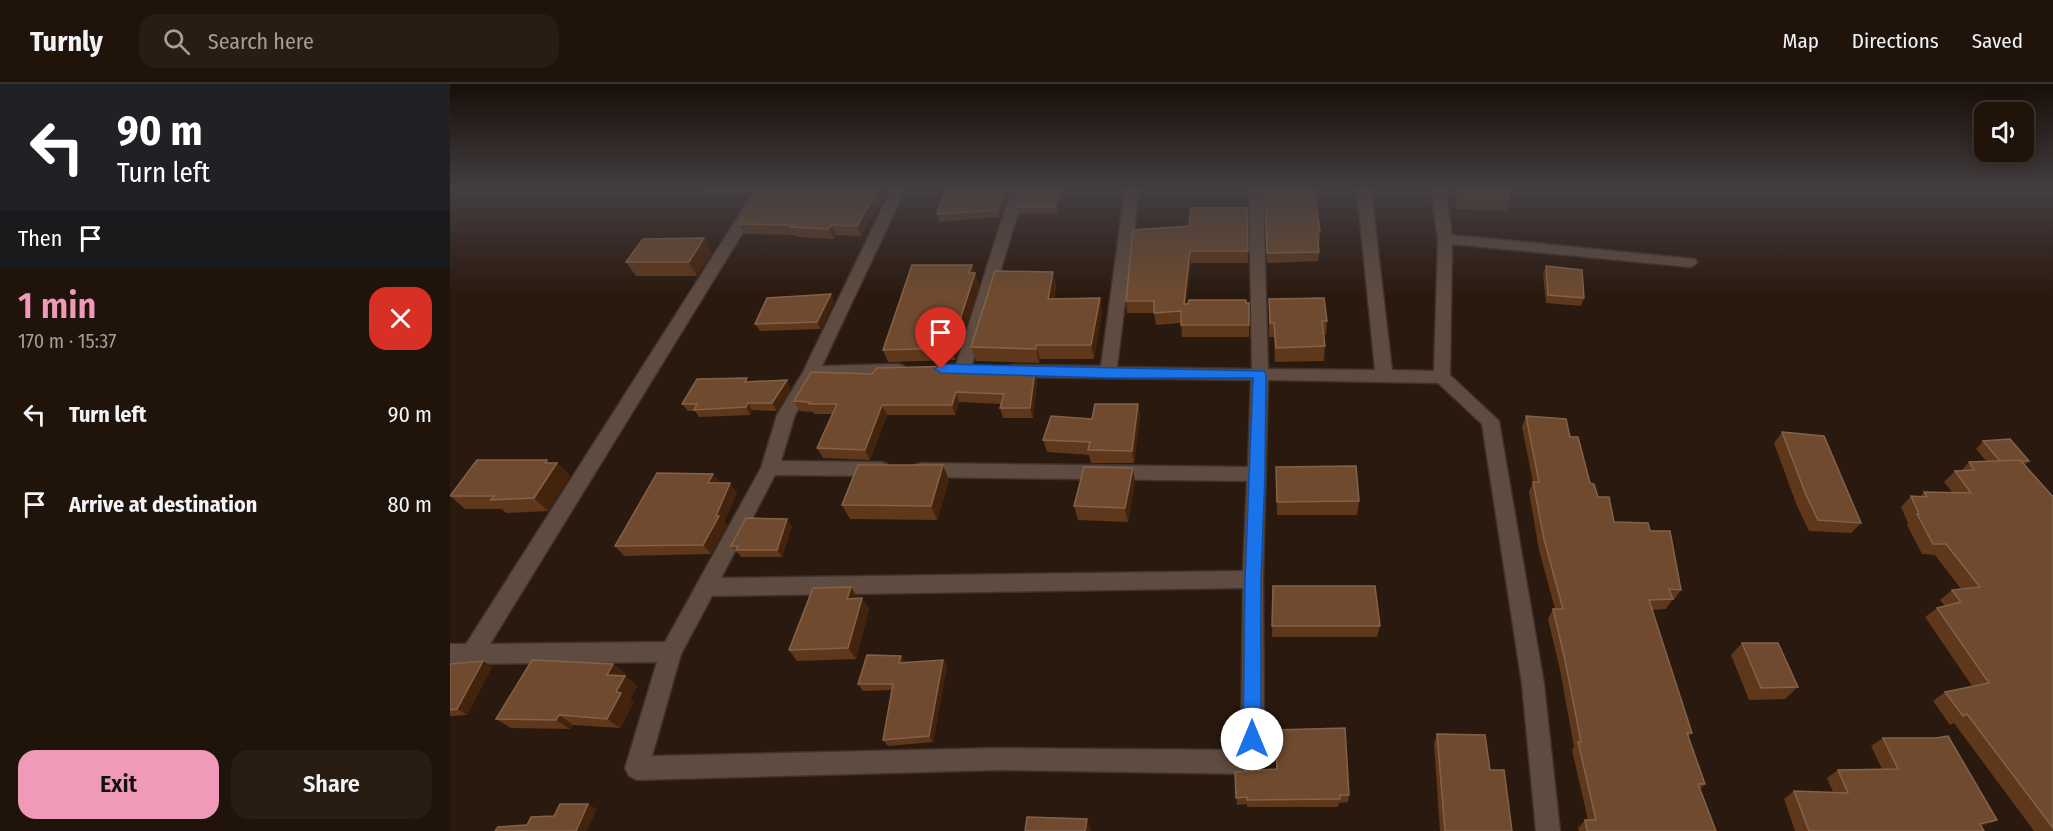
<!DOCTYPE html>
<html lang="en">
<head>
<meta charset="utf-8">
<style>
	:root { --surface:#20130a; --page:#281c13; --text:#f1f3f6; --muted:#a29e9c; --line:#3d322b; --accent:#ef9ab8 }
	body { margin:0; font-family:"Fira Sans Condensed",sans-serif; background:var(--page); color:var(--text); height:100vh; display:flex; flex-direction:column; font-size:22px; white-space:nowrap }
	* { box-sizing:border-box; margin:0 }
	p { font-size:20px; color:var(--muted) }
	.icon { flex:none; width:33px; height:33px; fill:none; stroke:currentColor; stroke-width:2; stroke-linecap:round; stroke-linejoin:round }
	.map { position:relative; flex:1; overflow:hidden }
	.sheet { display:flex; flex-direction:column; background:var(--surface); width:450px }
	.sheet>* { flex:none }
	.guide { background:#202124; color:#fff; overflow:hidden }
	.controls { position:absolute; left:1524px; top:18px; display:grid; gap:12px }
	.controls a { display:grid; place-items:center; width:60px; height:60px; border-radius:12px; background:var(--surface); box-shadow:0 3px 15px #0003,0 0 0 2px var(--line); font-size:30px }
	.pin { position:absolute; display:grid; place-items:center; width:51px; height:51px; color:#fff; margin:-62px -26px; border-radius:50% 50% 50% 0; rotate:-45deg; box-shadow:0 0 6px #0007 }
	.pin .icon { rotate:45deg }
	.me { position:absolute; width:66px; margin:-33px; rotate:0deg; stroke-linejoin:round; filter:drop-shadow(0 0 4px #0008) }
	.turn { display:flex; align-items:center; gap:21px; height:126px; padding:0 18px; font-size:27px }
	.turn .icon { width:78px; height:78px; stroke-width:2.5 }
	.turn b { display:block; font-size:42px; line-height:51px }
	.then { display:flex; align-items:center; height:57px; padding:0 18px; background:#0003; gap:12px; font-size:22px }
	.round { display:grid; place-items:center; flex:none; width:63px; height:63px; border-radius:18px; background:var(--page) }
	.head { display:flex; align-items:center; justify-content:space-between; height:102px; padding:0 18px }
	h1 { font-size:36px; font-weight:600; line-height:45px; color:var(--accent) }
	.primary-button { display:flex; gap:12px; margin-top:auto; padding:12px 18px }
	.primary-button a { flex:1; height:69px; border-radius:18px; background:var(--accent); color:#111; font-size:24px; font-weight:600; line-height:69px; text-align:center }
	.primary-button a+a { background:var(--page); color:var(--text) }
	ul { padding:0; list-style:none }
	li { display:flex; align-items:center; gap:18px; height:90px; padding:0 18px }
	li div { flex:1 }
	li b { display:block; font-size:22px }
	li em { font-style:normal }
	header { display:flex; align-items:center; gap:36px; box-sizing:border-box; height:84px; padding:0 30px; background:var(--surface); border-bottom:2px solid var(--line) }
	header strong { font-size:28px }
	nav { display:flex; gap:33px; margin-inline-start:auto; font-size:21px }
	.search { width:420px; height:54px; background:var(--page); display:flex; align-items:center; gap:15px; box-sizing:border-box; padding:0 21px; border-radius:18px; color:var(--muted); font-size:22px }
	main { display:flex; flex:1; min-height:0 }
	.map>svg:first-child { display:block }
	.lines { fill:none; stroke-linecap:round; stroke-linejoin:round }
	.minor-casing { stroke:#3f312c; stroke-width:3 }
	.minor { fill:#5f4b3f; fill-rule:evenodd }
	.wall { fill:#5f371a }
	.shaded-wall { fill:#43230c }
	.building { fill:#6f4a2f; stroke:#83624a; stroke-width:1.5 }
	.route { fill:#1a73e8; stroke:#114b97; stroke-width:1.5 }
</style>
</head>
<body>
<header>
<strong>Turnly</strong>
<div class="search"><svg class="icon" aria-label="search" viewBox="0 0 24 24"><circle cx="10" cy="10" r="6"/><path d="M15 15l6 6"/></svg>Search here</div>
<nav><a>Map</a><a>Directions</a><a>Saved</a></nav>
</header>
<main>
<section class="sheet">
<div class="guide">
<div class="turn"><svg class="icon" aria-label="left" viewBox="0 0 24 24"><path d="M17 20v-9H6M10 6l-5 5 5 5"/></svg><div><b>90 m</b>Turn left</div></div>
<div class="then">Then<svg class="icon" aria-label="arrive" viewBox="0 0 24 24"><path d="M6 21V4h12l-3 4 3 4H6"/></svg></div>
</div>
<div class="head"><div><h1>1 min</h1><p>170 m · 15:37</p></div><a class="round" style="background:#d93025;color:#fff"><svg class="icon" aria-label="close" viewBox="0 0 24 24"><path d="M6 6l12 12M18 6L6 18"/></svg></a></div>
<ul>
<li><svg class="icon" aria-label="left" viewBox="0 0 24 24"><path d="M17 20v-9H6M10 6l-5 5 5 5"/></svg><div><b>Turn left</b></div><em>90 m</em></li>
<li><svg class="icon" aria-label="arrive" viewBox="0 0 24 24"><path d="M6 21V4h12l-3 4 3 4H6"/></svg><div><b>Arrive at destination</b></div><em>80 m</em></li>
</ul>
<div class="primary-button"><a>Exit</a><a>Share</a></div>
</section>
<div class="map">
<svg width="1603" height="747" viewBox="0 0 1603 747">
	<rect width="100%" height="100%" fill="#2a190e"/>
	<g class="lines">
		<g class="minor-casing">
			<g id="minor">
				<path d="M305,106h14l-279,454 175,-2 96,-174 16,-53 26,-43 88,-182h14l-83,176 76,-2 6,2 2,4 -2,4 -6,2 -82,2 -21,37 -14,46 100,1 6,2 3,5 -3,5 -6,2 -106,-1 -54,103 522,-7 4,-90 -326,-4 -6,-2 -3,-5 3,-5 6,-2 327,4 3,-87 -239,-3 -6,-2 -2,-4 2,-4 6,-2 89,1 24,-176h14l-22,177 135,2 -3,-179h14l5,179 107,1 -18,-180h14l21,180 42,1 4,-132 -7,-49h14l7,45 243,24 2,3 -2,3 -5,2 -238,-23 -2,131 49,46 45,263 16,147h-24l-14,-147 -40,-260 -44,-41 -170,-3 -5,199 1,183 -4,8 -8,4 -253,-4 -362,10 -8,-4 -4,-8 32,-106 -207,2v-20h16zM793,504l-2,162 -242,-2 -347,8 29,-102 31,-58z"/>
				<polygon points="561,106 575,106 521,284 519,288 507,288 505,284"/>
			</g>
		</g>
		<use href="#minor" class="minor"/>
	</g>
	<g class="wall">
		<polygon points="251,106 303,106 301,108 252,108"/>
		<polygon points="437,106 411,152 386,151 384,155 346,153 345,151 295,150 289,140"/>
		<polygon points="495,106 558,106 558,108 550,133 489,138 487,130"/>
		<polygon points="573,106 612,106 607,130 570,130 568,123"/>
		<polygon points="814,106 864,106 870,147 870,157 868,157 869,168 868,177 817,179"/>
		<polygon points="1004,106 1058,106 1060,115 1057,127 1007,125"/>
		<polygon points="797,124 798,179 741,179 736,220 799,219 799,253 732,253 731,239 706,241 704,229 677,229 676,217 739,142"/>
		<polygon points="262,169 247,192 186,192 176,178"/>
		<polygon points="1096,182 1134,214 1131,222 1096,219 1093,190"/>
		<polygon points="603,188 606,202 604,215 650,214 652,228 644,275 590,275 589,279 526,277 521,263"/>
		<polygon points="525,189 529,201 505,276 438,278 433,266"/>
		<polygon points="381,210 384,218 371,245 310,247 305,240"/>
		<polygon points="819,215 877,237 876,251 874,251 875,262 874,277 825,278 824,253 819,253"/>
		<polygon points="587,296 583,334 553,334 550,324 551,320 509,318 505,331 437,331 420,376 373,374 367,364 382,330 364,330 363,328 350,327 344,317"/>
		<polygon points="300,298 341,304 327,327 302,326 300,331 249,333 245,327 238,327 232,320"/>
		<polygon points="688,320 690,332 684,379 641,379 639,371 597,368 593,356 642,335"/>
		<polygon points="1076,332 1120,353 1140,399 1164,438 1200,447 1231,506 1224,516 1222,516 1216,525 1202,526 1242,649 1238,653 1255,700 1250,705 1266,747 1129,747 1128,744 1135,736 1138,736 1122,666 1124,663 1110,586 1098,535 1103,525 1105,525 1089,466 1079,408 1083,398 1072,343"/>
		<polygon points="1332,348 1411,439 1401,449 1359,447 1347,422 1324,359"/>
		<polygon points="1533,357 1579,377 1575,381 1603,413 1603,747 1584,747 1504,639 1500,641 1483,617 1495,608 1522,602 1475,533 1487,524 1495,522 1490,516 1502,506 1511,505 1485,471 1472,470 1457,441 1458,439 1451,423 1461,412 1470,413 1474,408 1502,408 1494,398 1505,387 1511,387 1519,378 1537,378 1526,365"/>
		<polygon points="97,376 100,379 107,379 120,392 98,427 56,429 52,425 15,425 0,412"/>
		<polygon points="826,383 909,417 907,431 827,431"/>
		<polygon points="263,390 270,399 287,409 274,438 277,441 261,470 174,472 165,462"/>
		<polygon points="499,396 487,436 400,435 392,421"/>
		<polygon points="685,398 678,438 628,436 624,422"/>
		<polygon points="342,442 332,473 291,473 288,469 287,469 281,462"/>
		<polygon points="823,502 930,542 927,553 822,553"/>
		<polygon points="408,514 412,514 419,525 406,575 347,577 339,566"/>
		<polygon points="1292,559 1348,603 1335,615 1299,616 1281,571"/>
		<polygon points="493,576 497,582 483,658 438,662 433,656 442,606 413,607 408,600 456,578"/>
		<polygon points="33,577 42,583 17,631 0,632 0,580"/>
		<polygon points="163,580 176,590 175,592 187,602 180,616 184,618 170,644 123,641 120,645 61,644 46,635"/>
		<polygon points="825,646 899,711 898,718 889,719 888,723 797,723 797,720 787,721 785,688 826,685"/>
		<polygon points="987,650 1040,686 1062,747 990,747 984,660"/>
		<polygon points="1433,654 1532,743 1534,747 1345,747 1334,715 1344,707 1383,708 1377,694 1388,686 1432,685 1421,662"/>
	</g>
	<g class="shaded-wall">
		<polygon points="428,106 437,106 411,152 407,142"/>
		<polygon points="554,106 558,106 558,108 550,133 548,126"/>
		<polygon points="609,106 612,106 607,130 605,123"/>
		<polygon points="382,141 386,151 384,155 379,145"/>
		<polygon points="254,154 262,169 247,192 239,178"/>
		<polygon points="740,167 741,179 735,232 734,220"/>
		<polygon points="522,181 529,201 505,276 501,264"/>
		<polygon points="603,188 606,202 601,229 598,215"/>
		<polygon points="381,210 384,218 371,245 367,238"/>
		<polygon points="650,214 652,228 644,275 641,261"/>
		<polygon points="586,261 590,275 589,279 586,265"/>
		<polygon points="585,286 587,296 583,334 580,324"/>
		<polygon points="337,296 341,304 327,327 322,319"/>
		<polygon points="506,308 509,318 505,331 502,321"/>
		<polygon points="298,319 302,326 300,331 296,323"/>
		<polygon points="688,320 690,332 684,379 682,367"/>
		<polygon points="432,321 437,331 420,376 415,366"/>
		<polygon points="97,376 104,384 107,379 120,392 98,427 84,414"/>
		<polygon points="493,381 499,396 487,436 481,422"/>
		<polygon points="683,384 685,398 678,438 675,424"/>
		<polygon points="263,390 270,399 258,399"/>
		<polygon points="280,399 287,409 274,438 277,441 261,470 253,461"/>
		<polygon points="337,435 342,442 332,473 327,466"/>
		<polygon points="401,503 408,514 404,525 397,515"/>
		<polygon points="412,514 419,525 406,575 398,564"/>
		<polygon points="451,572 456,578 454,585 449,579"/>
		<polygon points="493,576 497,582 483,658 479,652"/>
		<polygon points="33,577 42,583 17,631 7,625"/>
		<polygon points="163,580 176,590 169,601 157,591"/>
		<polygon points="175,592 187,602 180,616 184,618 170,644 157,635 166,608"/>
		<polygon points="109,631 123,641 120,645 106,636"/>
		<polygon points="138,720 147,725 137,747 126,747"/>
		<polygon points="637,735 641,745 641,747 635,747"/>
		<polygon points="1547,736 1533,743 1517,747 1530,740"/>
	</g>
	<g class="building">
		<polygon points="311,106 428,106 407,142 382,141 379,145 341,143 343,141 289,140"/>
		<polygon points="495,106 554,106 548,126 487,130"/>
		<polygon points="573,106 609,106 605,123 568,123"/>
		<polygon points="815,106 864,106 870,147 867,148 869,168 817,169"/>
		<polygon points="1009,106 1058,106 1060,115 1010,112"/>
		<polygon points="741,124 797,124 798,167 740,167 734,220 738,220 739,216 796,216 796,219 799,219 799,241 731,241 731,227 704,229 704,217 676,217 683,146 739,142"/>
		<polygon points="254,154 239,178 176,178 193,155"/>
		<polygon points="462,181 522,181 519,189 525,189 501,264 433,266"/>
		<polygon points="1096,182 1132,186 1134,214 1098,211"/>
		<polygon points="545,187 603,188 598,215 650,214 641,261 586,261 586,265 521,263"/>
		<polygon points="381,210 367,238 305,240 317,214"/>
		<polygon points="874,214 877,237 872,237 875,262 826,264 824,239 820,239 819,215"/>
		<polygon points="509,282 585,286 580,324 550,324 554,310 506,308 502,321 432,321 415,366 367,364 387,320 359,320 360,318 344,317 361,288 422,290 427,284"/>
		<polygon points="297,294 295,298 337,296 322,319 298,319 296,323 244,326 247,320 232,320 247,295"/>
		<polygon points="645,320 688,320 682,367 638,366 640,358 593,356 601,332 642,335"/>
		<polygon points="1076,332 1116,335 1120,353 1128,353 1140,399 1144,400 1148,413 1159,413 1164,438 1198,439 1200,447 1220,447 1231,506 1219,505 1223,515 1199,516 1242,649 1237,649 1255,700 1248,700 1266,747 1137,747 1135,736 1146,736 1128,658 1131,658 1115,576 1103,525 1113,525 1094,455 1083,398 1089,398"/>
		<polygon points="1332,348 1374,352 1411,439 1368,436 1356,411"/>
		<polygon points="1560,355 1579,377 1550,377 1533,357"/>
		<polygon points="27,376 97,376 95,379 107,379 84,414 41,416 44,412 0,412"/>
		<polygon points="1570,376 1603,413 1603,744 1517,630 1513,632 1495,608 1539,599 1487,524 1511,518 1502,506 1530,503 1496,460 1483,460 1467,430 1469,430 1461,412 1477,413 1474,408 1521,409 1505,387 1524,386 1519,378"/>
		<polygon points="408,381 493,381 481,422 392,421"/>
		<polygon points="906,382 909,417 827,418 826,383"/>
		<polygon points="634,383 683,384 675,424 624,422"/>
		<polygon points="207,389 263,390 258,399 280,399 266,432 269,432 253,461 165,462"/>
		<polygon points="296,434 337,435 327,466 286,466 288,462 281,462"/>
		<polygon points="823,502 925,502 930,542 822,542"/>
		<polygon points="401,503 397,515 412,514 398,564 339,566 363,504"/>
		<polygon points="1292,559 1328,559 1348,603 1311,604"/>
		<polygon points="417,571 451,572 449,579 493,576 479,652 433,656 443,600 408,600"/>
		<polygon points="82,576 163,580 157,591 175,592 166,608 171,609 157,635 109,631 106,636 46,635"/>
		<polygon points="33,577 7,625 0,626 0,580"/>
		<polygon points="895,644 899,711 890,711 890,715 797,716 797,713 786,714 785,688 827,685 825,646"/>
		<polygon points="987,650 1035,651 1040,686 1054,686 1062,747 995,747"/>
		<polygon points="1498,652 1547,736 1530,740 1534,747 1359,747 1344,707 1398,709 1388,686 1448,685 1433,654 1486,654"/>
		<polygon points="110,720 138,720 126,747 45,747 48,743 77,741 81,733 104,732"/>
		<polygon points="577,733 637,735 635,747 575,747"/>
	</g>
	<linearGradient id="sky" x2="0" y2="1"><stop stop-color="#170e08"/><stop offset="0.5" stop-color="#443e41"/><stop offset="1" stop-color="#443e41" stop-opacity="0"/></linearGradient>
	<rect width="1603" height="211" fill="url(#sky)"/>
	<polygon class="route" points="491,280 814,287 816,290 815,390 811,495 811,655 808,661 802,664 796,661 793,655 795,495 803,294 658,294 491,289 485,285"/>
</svg>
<div class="controls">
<a><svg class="icon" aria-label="sound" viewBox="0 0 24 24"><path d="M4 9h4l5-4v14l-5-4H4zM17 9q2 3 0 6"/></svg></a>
</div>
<div class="pin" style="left:491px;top:285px;background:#d93025"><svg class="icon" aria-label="arrive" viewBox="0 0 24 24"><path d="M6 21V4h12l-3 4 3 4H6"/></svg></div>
<svg class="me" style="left:802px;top:655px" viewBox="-20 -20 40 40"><circle r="19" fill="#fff"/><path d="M0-13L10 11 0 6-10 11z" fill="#1a73e8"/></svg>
</div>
</main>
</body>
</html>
